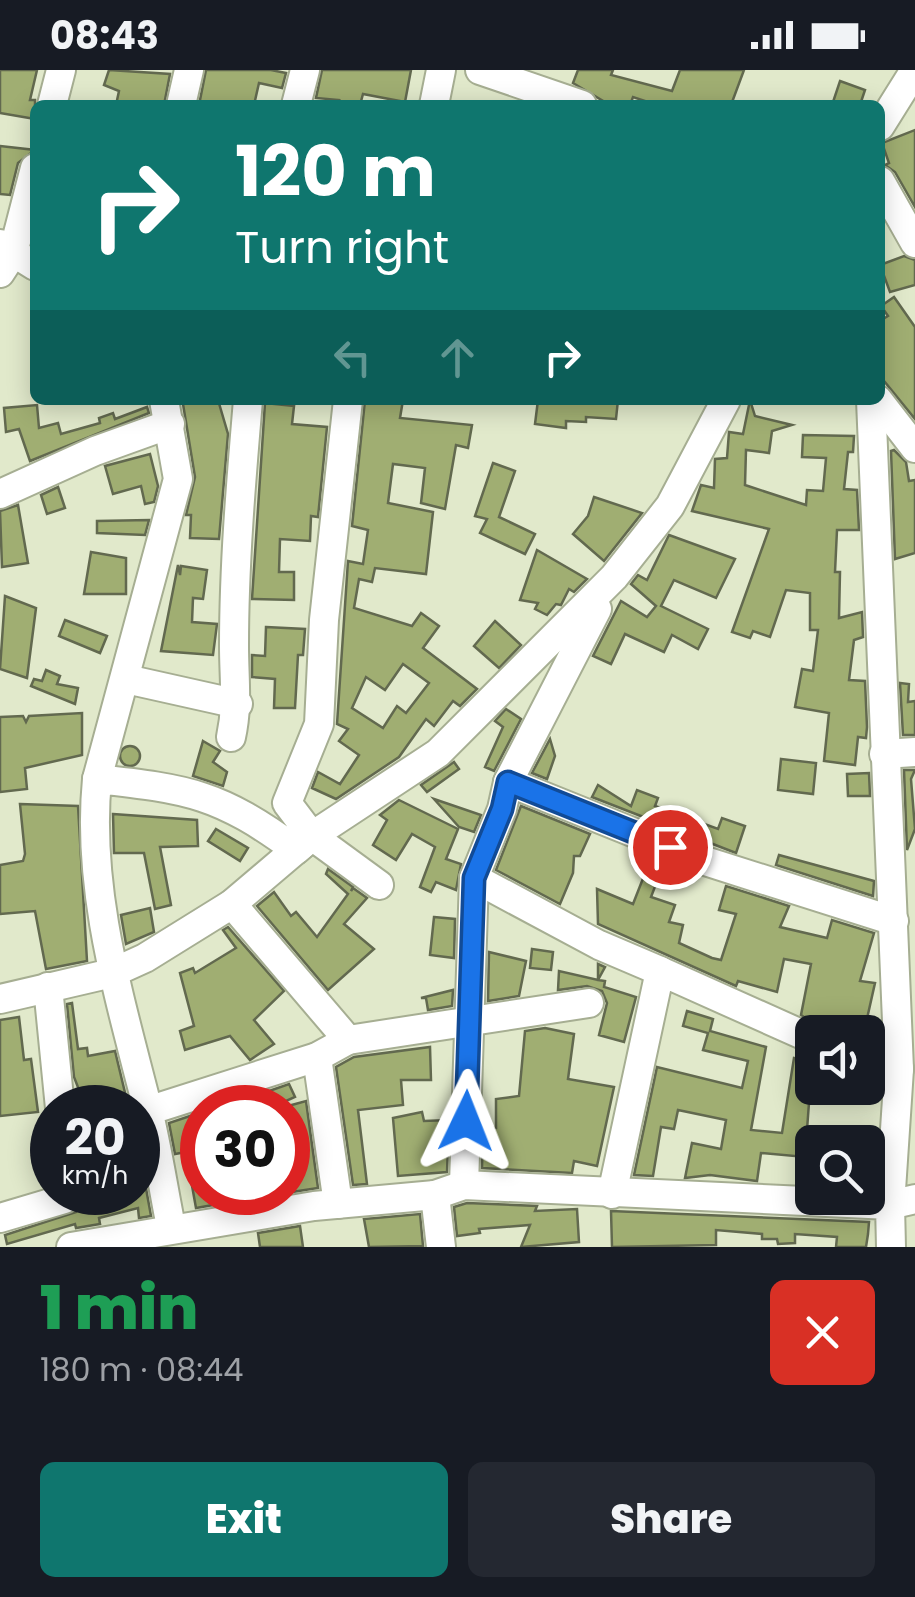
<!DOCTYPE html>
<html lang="en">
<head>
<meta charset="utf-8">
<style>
	:root { --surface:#171b24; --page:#242831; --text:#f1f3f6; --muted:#9ea1a6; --accent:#0f766e }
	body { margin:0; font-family:Poppins,sans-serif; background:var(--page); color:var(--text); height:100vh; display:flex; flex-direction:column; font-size:38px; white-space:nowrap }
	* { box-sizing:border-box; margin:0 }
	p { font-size:32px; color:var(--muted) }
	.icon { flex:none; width:55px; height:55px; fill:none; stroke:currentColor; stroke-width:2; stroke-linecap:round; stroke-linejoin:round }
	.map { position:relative; height:1177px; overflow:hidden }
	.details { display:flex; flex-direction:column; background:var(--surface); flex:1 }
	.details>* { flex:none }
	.guide { position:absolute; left:30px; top:30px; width:855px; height:305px; border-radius:15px; box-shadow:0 5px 25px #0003; background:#0f766e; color:#fff; overflow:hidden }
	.tools { position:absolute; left:795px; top:945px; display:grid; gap:20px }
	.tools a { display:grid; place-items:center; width:90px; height:90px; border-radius:15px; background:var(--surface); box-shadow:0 5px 25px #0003; font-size:50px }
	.speed { position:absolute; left:30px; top:1015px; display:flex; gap:20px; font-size:50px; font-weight:700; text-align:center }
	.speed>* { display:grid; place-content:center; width:130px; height:130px; border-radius:50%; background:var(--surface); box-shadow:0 5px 25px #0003; line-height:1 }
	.speed small { font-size:25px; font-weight:400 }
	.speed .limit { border:15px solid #d22; background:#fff; color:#111 }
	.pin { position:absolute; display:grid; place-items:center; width:85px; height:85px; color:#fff; margin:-42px; border:5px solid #fff; border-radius:50%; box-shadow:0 2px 10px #0007 }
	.me { position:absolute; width:110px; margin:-55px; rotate:2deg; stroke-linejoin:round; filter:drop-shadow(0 0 8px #0008) }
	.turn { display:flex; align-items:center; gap:35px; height:210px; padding:0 40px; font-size:45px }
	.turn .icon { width:130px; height:130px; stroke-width:2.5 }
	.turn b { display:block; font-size:70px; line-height:85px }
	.lanes { display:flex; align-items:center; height:95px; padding:0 40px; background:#0003; justify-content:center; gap:50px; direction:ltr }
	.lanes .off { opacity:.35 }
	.round { display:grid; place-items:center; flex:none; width:105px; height:105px; border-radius:15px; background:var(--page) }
	.overview { display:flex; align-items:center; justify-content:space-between; height:170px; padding:0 40px }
	h1 { font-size:60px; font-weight:800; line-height:75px; color:#1e9e55 }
	.button { display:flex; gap:20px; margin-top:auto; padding:20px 40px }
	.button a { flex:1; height:115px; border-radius:15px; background:var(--accent); color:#fff; font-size:40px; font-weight:800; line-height:115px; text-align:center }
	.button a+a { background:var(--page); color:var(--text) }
	.status { display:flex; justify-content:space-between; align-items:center; height:70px; padding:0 50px; background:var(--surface); direction:ltr }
	.status svg { height:28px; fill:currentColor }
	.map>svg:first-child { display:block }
	.building { fill:#a0ae72; stroke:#62694f; stroke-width:2.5; fill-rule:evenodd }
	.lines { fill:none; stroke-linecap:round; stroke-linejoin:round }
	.minor-casing { stroke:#a6ae92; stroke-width:32 }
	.minor { stroke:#fff; stroke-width:28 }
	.route-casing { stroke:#114b97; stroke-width:25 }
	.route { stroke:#1a73e8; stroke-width:18 }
</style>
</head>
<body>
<div class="status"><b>08:43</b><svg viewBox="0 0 49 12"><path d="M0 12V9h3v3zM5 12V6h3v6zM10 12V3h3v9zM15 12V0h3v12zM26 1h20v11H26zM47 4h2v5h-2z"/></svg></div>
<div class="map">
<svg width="915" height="1177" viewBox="0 0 915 1177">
	<rect width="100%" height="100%" fill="#e1e9cb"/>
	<g class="building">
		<polygon points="0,0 37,0 30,30 35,30 35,49 0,43"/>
		<polygon points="109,0 170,4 164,35 116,35 119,21 104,15"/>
		<polygon points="206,0 271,0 286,3 282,18 259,13 254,35 199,35"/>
		<polygon points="322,0 411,0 405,32 363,24 360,35 337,35 339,30 316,28"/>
		<polygon points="578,0 613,0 611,5 672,21 680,0 744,0 731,35 657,35 633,27 630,35 610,35 573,13"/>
		<polygon points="840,11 865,20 860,35 832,35"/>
		<polygon points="915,60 915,137 895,102 885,95 889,93 882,73"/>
		<polygon points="0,76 35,80 18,93 10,125 0,124"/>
		<polygon points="904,186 915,190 915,215 890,222 880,195"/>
		<polygon points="894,227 915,257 915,349 880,306 880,251 888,246 881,236"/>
		<polygon points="197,330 218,330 228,364 219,469 190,468 191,445 186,445 195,407 183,334"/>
		<path d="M365,330h38l-3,18 72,7 -4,23 -12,-3 -11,64 -24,-6 4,-35 -32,-4 -5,39 45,9 -7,62 -51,-6 -3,14 -13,-3 -5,29 58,18 9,-13 18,13 -16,22 54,41 -17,17 -7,-5 -19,25 -8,-7 -27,38 -63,42 -24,-11 6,-16 22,12 19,-29 -20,-14 9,-12 -11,-5 11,-163 15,3 5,-34 -16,-4zM403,594l26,19 -23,30 -9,-7 -14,22 -31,-20 14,-31 19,13z"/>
		<polygon points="538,330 618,330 616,349 586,347 586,352 566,351 566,358 535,354"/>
		<polygon points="750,330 755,346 792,355 772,361 769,383 746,380 745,415 806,435 807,420 823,421 826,388 802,387 803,365 854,366 853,382 848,382 844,419 857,420 859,460 837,460 835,502 840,502 839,548 862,542 863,567 854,570 849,610 865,611 867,657 866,668 858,667 855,695 824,691 829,643 795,637 802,599 813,601 818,560 810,560 810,523 786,520 770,567 753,561 750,568 732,562 769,459 692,441 701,415 714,418 715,389 727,388 729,362 743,364"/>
		<polygon points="265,333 294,336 292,354 327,357 318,447 311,446 310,471 280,469 279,502 294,502 294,530 252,529"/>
		<polygon points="37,335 39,358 58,353 61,364 100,353 99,348 113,343 115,349 147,337 149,343 30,391 19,359 6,362 4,338"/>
		<polygon points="894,380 906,392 909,411 915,410 915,483 895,489 891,381"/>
		<polygon points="150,384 158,416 154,432 145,434 141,416 113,424 105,396"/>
		<polygon points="493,393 515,401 499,447 535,464 525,484 480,463 487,449 475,446"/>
		<polygon points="58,417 65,438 47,444 41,425"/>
		<polygon points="594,427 642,443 604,491 573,464 588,446"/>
		<polygon points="18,435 28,493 2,497 0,441"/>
		<polygon points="149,450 145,465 97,463 97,451"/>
		<polygon points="669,465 735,489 716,528 674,510 661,536 708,559 698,579 672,565 664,582 625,564 611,594 593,586 621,531 647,547 656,536 631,514 638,505 647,510"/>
		<polygon points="537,480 587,509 574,522 569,519 561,535 556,534 547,545 535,539 538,533 520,530"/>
		<polygon points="91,482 126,488 126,524 84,524"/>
		<polygon points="178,495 180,505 181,496 207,500 203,529 193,528 192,552 217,554 213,585 161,581"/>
		<polygon points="5,526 36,538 27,608 0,599"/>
		<polygon points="65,550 107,566 100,583 59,566"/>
		<polygon points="495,551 521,575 499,598 474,576"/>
		<polygon points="266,557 305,559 303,585 298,585 295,638 274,638 275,609 252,607 252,585 265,586"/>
		<polygon points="46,600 60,606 57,614 78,618 75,634 31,616 34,609 42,611"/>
		<polygon points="900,613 909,614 908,632 915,631 915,665 903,665"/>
		<polygon points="506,639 521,649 494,701 485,697 503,657 495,651"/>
		<polygon points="82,643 82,685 25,698 27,719 0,722 0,647 23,646 26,652 29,646"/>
		<polygon points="550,669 555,686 547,709 532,703"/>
		<polygon points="203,671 220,681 213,692 227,702 223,716 193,706"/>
		<circle cx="130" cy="686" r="10"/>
		<polygon points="781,689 816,693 813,724 778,720"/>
		<polygon points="454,692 459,699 427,722 421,715"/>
		<polygon points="904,700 915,700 911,709 915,759 907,780"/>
		<polygon points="869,703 870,726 848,726 847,704"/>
		<polygon points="598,715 631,736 637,720 658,728 655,736 718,759 722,748 745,756 736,783 592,727"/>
		<polygon points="434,729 481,745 474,762 459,757"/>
		<polygon points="399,730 458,759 446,789 461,794 456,820 436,812 431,822 420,817 435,777 412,764 396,790 373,775 387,750 380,745"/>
		<polygon points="20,734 78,736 87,891 46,899 35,841 0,844 0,795 23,791 25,784"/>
		<polygon points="521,736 590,764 580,786 574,786 573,803 560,834 496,800"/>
		<polygon points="113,744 197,750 198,776 160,777 171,835 155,839 144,783 114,783"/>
		<polygon points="216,759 248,778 240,791 208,771"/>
		<polygon points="779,785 874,811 873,826 776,795"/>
		<polygon points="651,788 664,793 651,827 675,835 669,852 683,855 679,873 712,888 721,890 736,844 719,840 726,816 789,836 780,857 827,868 832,850 874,863 860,911 875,913 864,962 828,962 801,945 811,894 784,889 777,922 738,911 736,916 598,854 597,819 633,834"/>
		<polygon points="328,799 353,817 351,821 353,818 367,828 344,854 374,879 328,920 257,836 274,822 291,846 296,842 317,867 348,824 326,804"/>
		<polygon points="150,838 154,862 126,874 121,845"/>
		<polygon points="434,847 455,849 454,888 430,885"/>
		<polygon points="228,857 284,921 254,950 274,974 250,990 230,966 185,980 180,961 194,956 180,903 193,898 195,903 236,878 223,860"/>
		<polygon points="532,879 553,882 551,900 530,898"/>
		<polygon points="489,882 526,891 519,926 488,931"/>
		<polygon points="598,894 605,897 598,910 605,911 604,917 636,927 624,972 599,965 607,933 602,921 587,916 558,920 559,901 598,910"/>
		<polygon points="453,920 452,936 428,940 426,928 421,928"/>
		<polygon points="72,933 78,979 87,978 88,986 115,981 127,1031 108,1038 86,1038 74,1007 67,934"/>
		<polygon points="687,941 713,949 710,961 766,977 751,1060 782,1063 794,988 812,992 805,1087 761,1083 757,1111 710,1105 685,1108 692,1073 721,1079 726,1050 678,1040 674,1059 661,1057 653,1106 634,1105 657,997 742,1018 748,991 703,980 708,963 683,956"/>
		<polygon points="19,947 24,990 31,989 38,1042 0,1046 0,950"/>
		<polygon points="545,958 574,964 568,1009 614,1017 597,1096 574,1091 572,1103 482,1098 483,1057 496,1058 496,1029 519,1026 525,961"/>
		<polygon points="430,977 431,1010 401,1010 403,1035 358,1040 367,1114 353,1115 336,997 354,987"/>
		<polygon points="289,1014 295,1027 275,1036 269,1021"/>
		<polygon points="306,1031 318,1118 292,1122 288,1036"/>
		<polygon points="422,1042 424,1051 449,1050 447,1102 398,1106 393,1048"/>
		<polygon points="196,1044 202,1076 202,1122 246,1122 247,1129 196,1138 186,1082 175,1084 169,1053"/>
		<polygon points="138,1074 151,1146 139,1148 138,1138 99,1148 100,1154 76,1158 75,1154 7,1174 5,1165 76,1142 80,1122 138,1122"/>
		<polygon points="467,1133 537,1136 535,1141 577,1139 579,1172 521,1177 530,1155 479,1159 480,1163 457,1166 454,1137"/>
		<polygon points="611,1141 869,1152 868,1164 866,1177 836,1177 837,1167 795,1164 795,1173 778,1174 777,1169 762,1169 762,1164 716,1160 716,1175 612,1177"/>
		<polygon points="420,1144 423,1176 369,1177 364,1149"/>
		<polygon points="300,1156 303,1177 260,1177 258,1163"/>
	</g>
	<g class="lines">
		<g class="minor-casing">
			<g id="minor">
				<polyline points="480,0 582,35"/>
				<polyline points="52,35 61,0"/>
				<polyline points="181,35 189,0"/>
				<polyline points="296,35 305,0"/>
				<polyline points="434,35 441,0"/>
				<polyline points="880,56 915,0"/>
				<polyline points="880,111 915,173"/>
				<polyline points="0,174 35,196"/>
				<polyline points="0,203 13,183 35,98"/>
				<polyline points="878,330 915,378"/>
				<polyline points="0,424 95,381 170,354"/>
				<polyline points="126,609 238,634"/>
				<path d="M231,667c7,-32 3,-58 3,-91 0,-82 7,-164 14,-246"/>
				<polyline points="884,684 915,682"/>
				<polyline points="97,709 178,409 164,330"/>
				<polyline points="508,712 702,790 894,851"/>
				<polyline points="312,766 379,815"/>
				<polyline points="474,808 599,875 660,901"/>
				<polyline points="232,834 348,970"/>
				<polyline points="48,917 60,1038"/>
				<polyline points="0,929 112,903 145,888 232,834 312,766 438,683 614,507 670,436 726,330"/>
				<polyline points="317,987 338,1134"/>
				<polyline points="868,990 899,999 871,330"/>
				<polyline points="899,999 890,1135 915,1129"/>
				<polyline points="138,1044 317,987 348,970 589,933"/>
				<polyline points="464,1115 474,808 502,739 508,712 597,539"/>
				<polyline points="612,1124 660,901 812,969"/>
				<polyline points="435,1125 441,1177"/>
				<polyline points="0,1148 64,1129"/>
				<path d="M171,1157c-8,-40 -14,-81 -24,-121 -27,-107 -61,-216 -50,-327 92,10 123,15 199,71l16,-14 -25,-33 32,-79 5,-104 24,-220"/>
				<polyline points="71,1177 314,1136 435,1125 464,1115 890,1135 891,1177"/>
			</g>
		</g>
		<use href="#minor" class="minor"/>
	</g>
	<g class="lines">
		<g class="route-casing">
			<polyline id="route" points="466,1051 474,808 502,739 508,712 670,777"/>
		</g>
		<use href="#route" class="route"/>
	</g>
</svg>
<div class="tools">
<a><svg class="icon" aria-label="sound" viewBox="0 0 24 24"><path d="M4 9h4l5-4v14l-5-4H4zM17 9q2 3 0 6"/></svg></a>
<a><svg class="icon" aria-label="search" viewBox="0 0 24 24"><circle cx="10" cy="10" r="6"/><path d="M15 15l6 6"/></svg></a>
</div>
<div class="speed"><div>20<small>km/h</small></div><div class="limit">30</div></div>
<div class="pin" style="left:670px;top:777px;background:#d93025"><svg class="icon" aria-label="arrive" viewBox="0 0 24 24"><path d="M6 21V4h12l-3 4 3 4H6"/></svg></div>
<svg class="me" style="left:466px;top:1051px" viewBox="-20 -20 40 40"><path d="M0-17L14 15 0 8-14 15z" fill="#1a73e8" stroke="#fff" stroke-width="4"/></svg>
<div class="guide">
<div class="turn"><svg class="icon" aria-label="right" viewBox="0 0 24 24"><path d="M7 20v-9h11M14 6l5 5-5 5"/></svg><div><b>120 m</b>Turn right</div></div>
<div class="lanes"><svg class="icon off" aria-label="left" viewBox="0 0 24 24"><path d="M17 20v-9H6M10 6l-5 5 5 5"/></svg><svg class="icon off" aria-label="ahead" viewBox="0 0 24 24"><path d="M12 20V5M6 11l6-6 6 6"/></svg><svg class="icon" aria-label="right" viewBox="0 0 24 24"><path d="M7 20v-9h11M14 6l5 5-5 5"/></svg></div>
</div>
</div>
<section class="details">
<div class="overview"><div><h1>1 min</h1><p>180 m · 08:44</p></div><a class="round" style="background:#d93025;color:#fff"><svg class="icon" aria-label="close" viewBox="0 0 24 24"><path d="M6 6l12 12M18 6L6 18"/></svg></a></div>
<div class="button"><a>Exit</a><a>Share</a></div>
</section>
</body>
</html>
